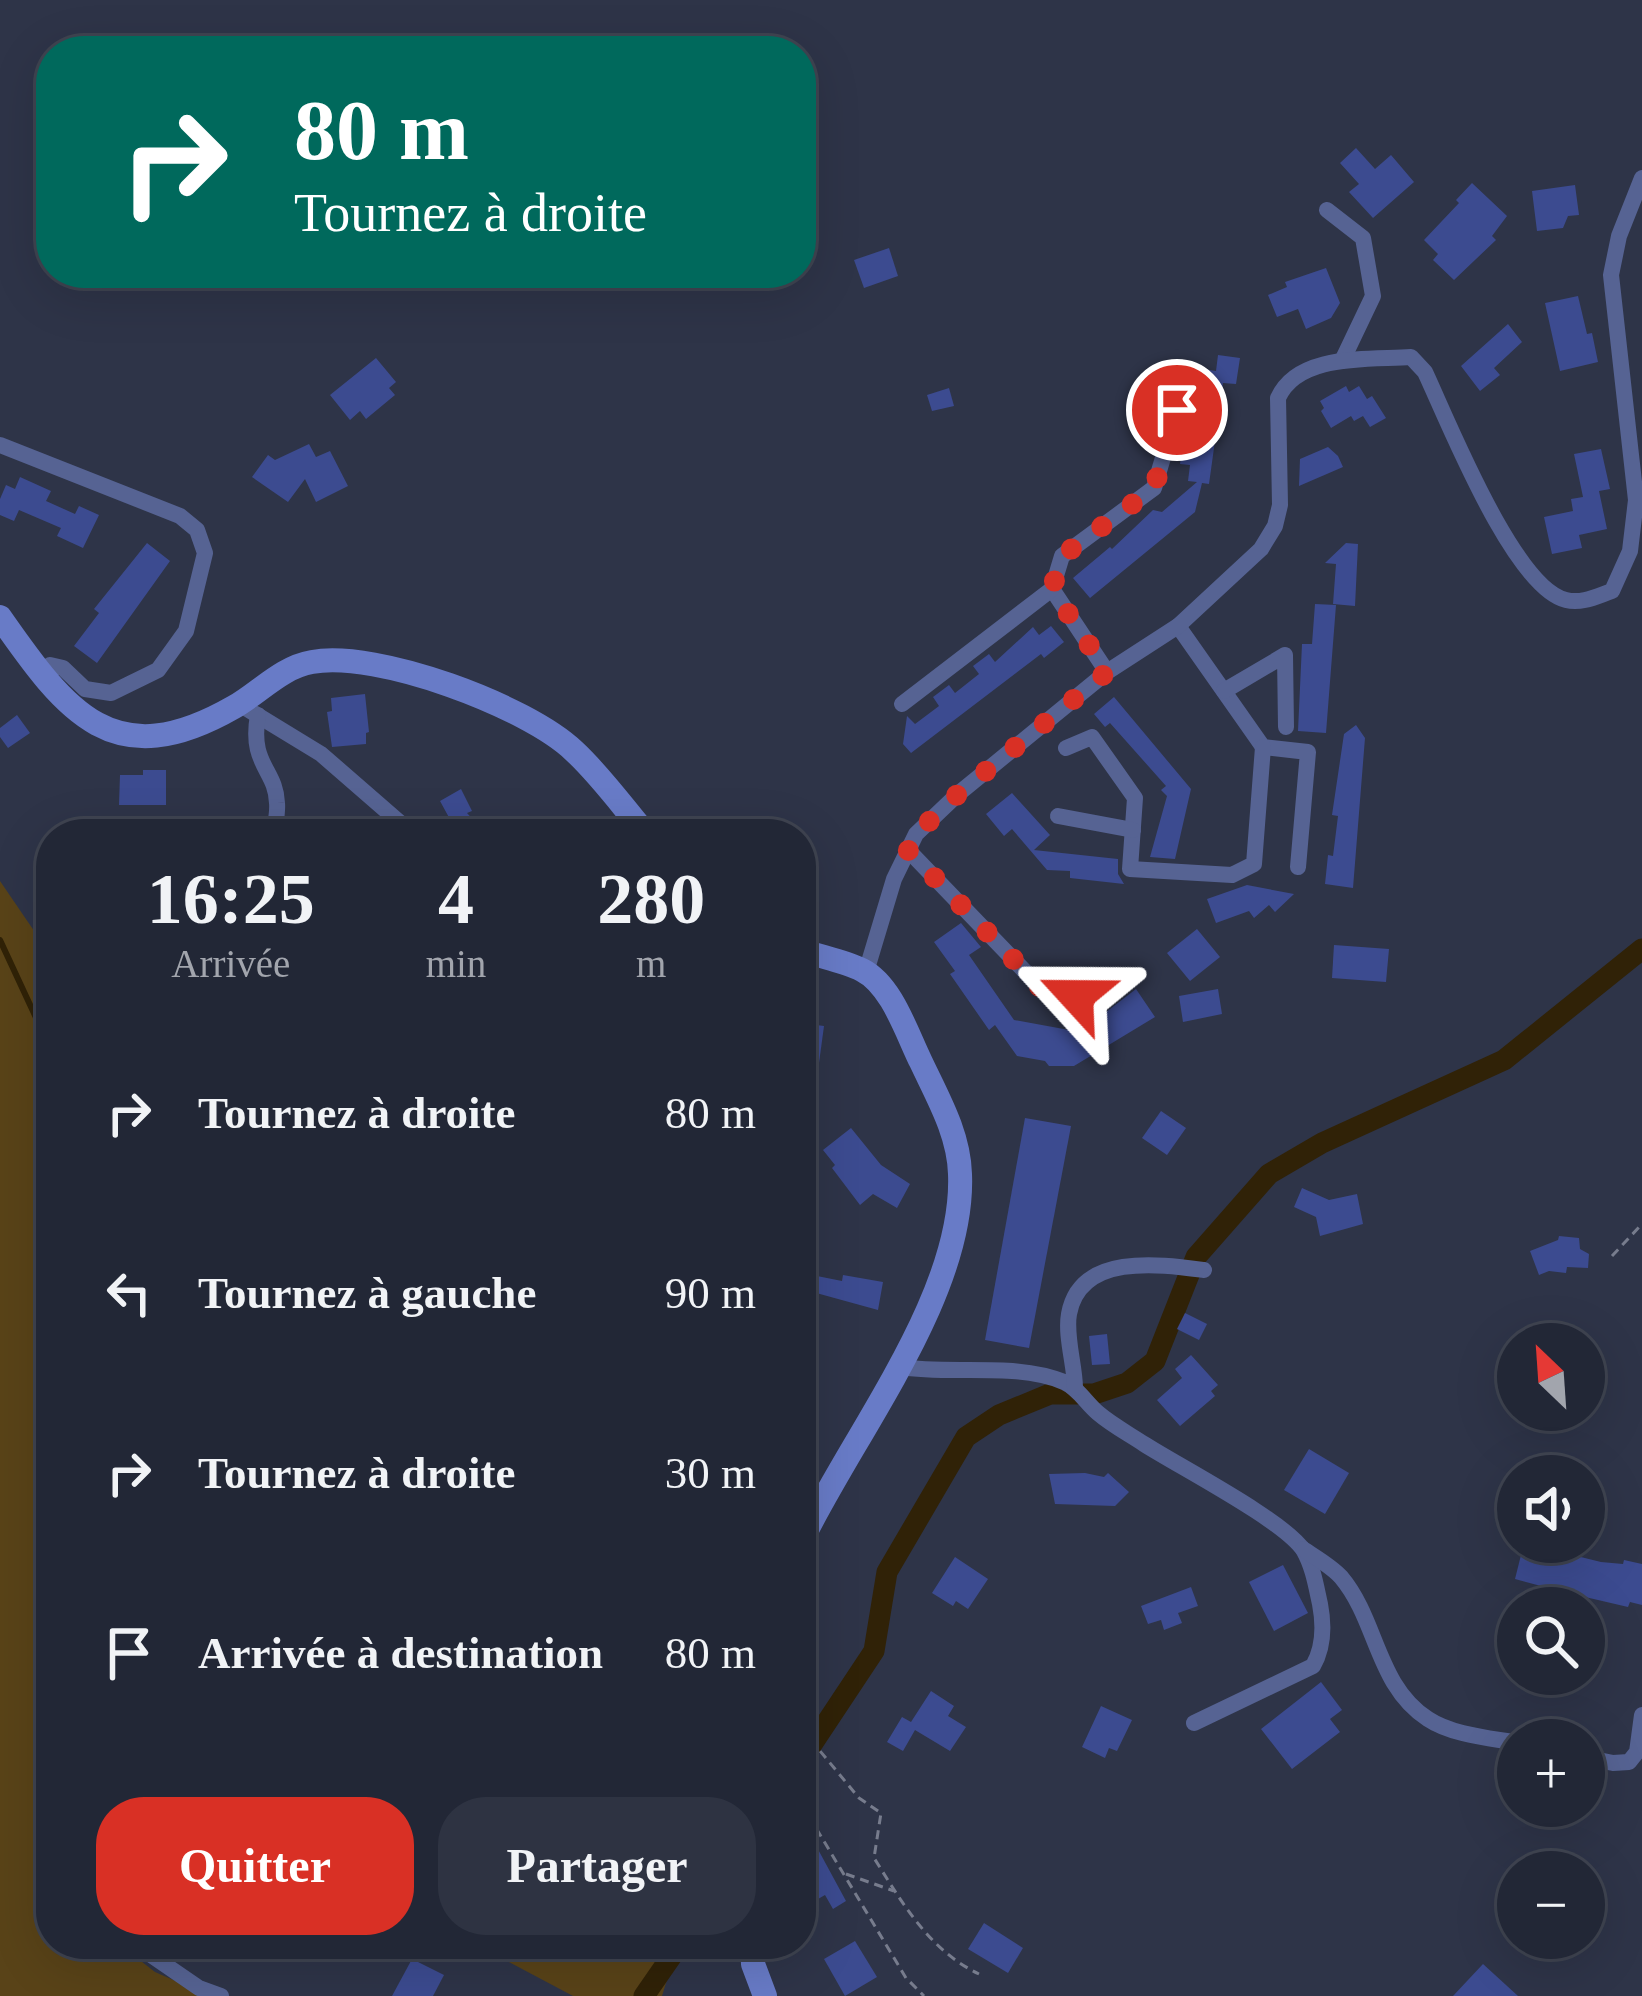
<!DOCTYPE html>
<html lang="fr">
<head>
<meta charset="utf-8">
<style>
	:root { --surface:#222736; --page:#2e3342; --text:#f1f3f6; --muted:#a2a5ad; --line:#3f4451; --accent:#d93025 }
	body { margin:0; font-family:"Times New Roman",serif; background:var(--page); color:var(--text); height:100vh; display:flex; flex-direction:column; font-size:45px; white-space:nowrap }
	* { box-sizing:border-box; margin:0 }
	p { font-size:39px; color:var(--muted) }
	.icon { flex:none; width:66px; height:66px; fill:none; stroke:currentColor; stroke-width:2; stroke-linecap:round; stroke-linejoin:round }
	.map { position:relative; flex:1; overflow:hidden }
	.panel { position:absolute; left:36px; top:819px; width:780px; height:1140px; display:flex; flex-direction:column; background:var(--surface); border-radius:48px; box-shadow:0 12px 48px #0002,0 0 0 3px var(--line) }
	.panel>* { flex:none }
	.banner { position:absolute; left:36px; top:36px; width:780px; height:252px; border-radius:48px; box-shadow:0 12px 48px #0002,0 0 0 3px var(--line); background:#00695c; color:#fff; overflow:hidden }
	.needle { width:78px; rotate:335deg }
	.tools { position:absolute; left:1497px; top:1323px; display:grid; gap:24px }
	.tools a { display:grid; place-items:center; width:108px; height:108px; border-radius:50%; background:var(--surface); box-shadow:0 12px 48px #0002,0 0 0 3px var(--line); font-size:60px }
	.pin { position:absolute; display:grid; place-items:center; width:102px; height:102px; color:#fff; margin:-51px; border:6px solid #fff; border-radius:50%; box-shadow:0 3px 12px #0007 }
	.me { position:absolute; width:132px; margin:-66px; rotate:294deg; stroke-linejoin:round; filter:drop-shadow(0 0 9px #0008) }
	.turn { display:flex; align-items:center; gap:42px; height:252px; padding:0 60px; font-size:54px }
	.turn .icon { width:156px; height:156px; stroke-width:2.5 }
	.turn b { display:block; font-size:84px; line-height:102px }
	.eta { display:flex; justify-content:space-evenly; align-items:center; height:204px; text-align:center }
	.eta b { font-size:72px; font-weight:700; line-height:84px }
	.cta { display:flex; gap:24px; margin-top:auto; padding:24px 60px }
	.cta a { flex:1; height:138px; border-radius:48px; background:var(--accent); color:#fff; font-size:48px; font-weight:700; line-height:138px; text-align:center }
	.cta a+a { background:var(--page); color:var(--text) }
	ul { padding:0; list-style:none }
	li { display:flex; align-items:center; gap:36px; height:180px; padding:0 60px }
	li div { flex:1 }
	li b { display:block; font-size:45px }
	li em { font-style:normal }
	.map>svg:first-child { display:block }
	.green { fill:#594318 }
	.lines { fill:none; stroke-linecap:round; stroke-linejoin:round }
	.stream { stroke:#302207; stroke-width:6 }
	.canal { stroke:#302207; stroke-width:21 }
	.building { fill:#3c4b90 }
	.path { stroke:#777c8d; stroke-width:3; stroke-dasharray:9 6; stroke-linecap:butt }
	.street { stroke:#566393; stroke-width:16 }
	.secondary { stroke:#687bc7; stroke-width:24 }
	.route { stroke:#d93025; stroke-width:21; stroke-dasharray:0 37.8 }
</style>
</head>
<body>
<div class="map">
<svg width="1642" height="1996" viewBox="0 0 1642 1996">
	<rect width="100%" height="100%" fill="#2e3448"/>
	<g class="green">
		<polygon points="0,881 43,944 51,973 51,1944 119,1944 155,1972 210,1996 0,1996"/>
		<polygon points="475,1944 678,1944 662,1996 573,1996"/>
	</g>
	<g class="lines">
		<polyline class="stream" points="0,940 51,1050"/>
		<g class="canal">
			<polyline points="801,1761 874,1651 887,1572 966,1437 999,1415 1050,1394 1094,1394 1127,1383 1155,1361 1196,1257 1269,1174 1322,1143 1504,1060 1642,949"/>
			<polyline points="644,1996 680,1944"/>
		</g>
	</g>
	<g class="building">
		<polygon points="1356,148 1375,169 1391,155 1414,182 1373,218 1349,192 1359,184 1340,163"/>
		<polygon points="1472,183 1507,216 1492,236 1496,240 1454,280 1433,260 1438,254 1424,240 1459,203 1456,200"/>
		<polygon points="1575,185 1579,215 1568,216 1563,228 1537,231 1532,191"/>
		<polygon points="889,248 898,276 864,288 854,260"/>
		<polygon points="1326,268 1340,303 1331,318 1306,329 1298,309 1277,317 1268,295 1287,287 1285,282"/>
		<polygon points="1578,296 1587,334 1592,333 1598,362 1560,371 1545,303"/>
		<polygon points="1508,324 1522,342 1494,368 1500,375 1480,391 1461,366"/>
		<polygon points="1218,355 1240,358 1236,384 1223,383 1209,484 1202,483 1195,512 1090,598 1073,578 1110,547 1112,549 1153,510 1162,512 1197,482 1188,481 1190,465 1180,464 1183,443 1193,445 1197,414 1189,413 1195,393 1200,394 1203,369 1216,371"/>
		<polygon points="376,358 396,382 389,388 395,395 366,419 360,411 350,420 330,395"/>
		<polygon points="1346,386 1349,392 1359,386 1367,399 1372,396 1386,418 1370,427 1363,416 1354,421 1351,416 1331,428 1321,411 1324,408 1320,401"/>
		<polygon points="949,388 954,406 932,411 927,395"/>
		<polygon points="309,444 316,457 330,451 348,486 316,502 305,479 288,502 252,477 268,455 275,460"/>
		<polygon points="1328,447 1338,456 1343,467 1299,486 1300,459"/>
		<polygon points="1601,449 1610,489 1599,491 1607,529 1579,535 1582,548 1552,554 1544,517 1573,511 1571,499 1583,497 1574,454"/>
		<polygon points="20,477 51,491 46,501 75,514 79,506 99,515 83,548 57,536 61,528 19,510 14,521 0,515 0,499 6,485 15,489"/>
		<polygon points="147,543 170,561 97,663 74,646 99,613 94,609"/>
		<polygon points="1346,543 1358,544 1355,606 1333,604 1336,564 1325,563"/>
		<polygon points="1315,604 1336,605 1326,733 1298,731 1302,644 1312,644"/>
		<polygon points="1051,626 1064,642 1044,658 1041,654 911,753 903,744 907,716 915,724 939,706 933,697 949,685 955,693 979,674 973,666 989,654 995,662 1033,627 1039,635"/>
		<polygon points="365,694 369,732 366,733 366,744 332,747 327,712 332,711 331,698"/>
		<polygon points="1114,697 1191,789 1175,859 1150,857 1167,796 1161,790 1166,786 1110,723 1105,727 1094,714"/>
		<polygon points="17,715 30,733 8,748 0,737 0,728"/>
		<polygon points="1356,725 1365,738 1353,888 1325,884 1328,855 1333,856 1338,816 1332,815 1344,734"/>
		<polygon points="143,770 166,770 166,805 119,805 120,775 143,775"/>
		<polygon points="461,789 472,811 467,813 486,834 458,834 440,801"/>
		<polygon points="1012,793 1050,835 1034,850 1118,859 1118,874 1124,884 1070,878 1070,871 1047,870 1012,829 1004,836 986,814"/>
		<polygon points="1247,885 1294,894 1275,912 1269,905 1254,918 1249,911 1216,923 1207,899"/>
		<polygon points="961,923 981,947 969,955 1014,1020 1080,1032 1136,989 1155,1017 1074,1066 1049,1066 1045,1061 1017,1056 995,1025 989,1030 950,974 955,971 934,942"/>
		<polygon points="1197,929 1220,957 1190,981 1167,953"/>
		<polygon points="1334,945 1389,949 1386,982 1332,978"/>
		<polygon points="1218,989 1222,1014 1183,1022 1179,996"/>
		<polygon points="801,1023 824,1026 819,1063 801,1061"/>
		<polygon points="1161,1111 1186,1128 1167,1155 1142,1138"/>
		<polygon points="1025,1118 1071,1126 1029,1348 985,1340"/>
		<polygon points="851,1128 881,1165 910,1184 897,1208 873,1194 860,1205 832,1168 835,1165 823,1150"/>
		<polygon points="1302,1188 1329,1200 1357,1194 1363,1224 1320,1236 1316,1217 1294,1207"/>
		<polygon points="1559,1236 1579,1238 1580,1249 1589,1254 1588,1268 1567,1267 1566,1273 1549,1271 1539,1275 1530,1251 1558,1240"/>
		<polygon points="812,1275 842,1281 843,1275 883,1282 878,1310 809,1291"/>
		<polygon points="1185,1313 1207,1324 1199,1340 1177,1329"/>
		<polygon points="1107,1334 1110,1364 1092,1365 1089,1336"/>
		<polygon points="1191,1355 1218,1385 1211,1391 1215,1396 1180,1426 1157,1400 1182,1378 1175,1369"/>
		<polygon points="1309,1449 1349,1473 1325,1514 1284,1490"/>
		<polygon points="1085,1473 1104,1477 1108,1473 1129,1492 1115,1506 1055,1504 1049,1474"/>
		<polygon points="1524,1543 1601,1562 1623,1564 1624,1560 1642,1564 1642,1605 1630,1602 1628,1607 1568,1593 1567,1599 1539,1592 1541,1586 1515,1579"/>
		<polygon points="955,1557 988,1579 968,1609 956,1601 953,1606 932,1593"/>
		<polygon points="1283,1565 1308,1613 1274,1631 1249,1582"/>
		<polygon points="1191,1587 1198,1606 1178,1613 1182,1623 1164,1630 1161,1620 1148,1624 1141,1606"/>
		<polygon points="1321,1682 1342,1710 1330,1719 1340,1732 1292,1769 1261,1729"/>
		<polygon points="931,1691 954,1706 948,1716 966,1727 950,1751 915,1730 903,1751 887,1742 902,1717 911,1722"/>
		<polygon points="1101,1706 1132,1720 1117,1751 1109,1748 1105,1758 1082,1747"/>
		<polygon points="801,1818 846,1901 833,1909 825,1895 811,1903 801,1885"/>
		<polygon points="984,1923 1023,1948 1008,1973 968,1949"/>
		<polygon points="855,1941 877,1977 845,1996 824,1959"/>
		<polygon points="412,1959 444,1975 433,1996 392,1996"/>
		<polygon points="1483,1964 1518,1996 1453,1996"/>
	</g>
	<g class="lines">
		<g class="path">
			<polyline points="1612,1256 1642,1224"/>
			<path d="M801,1728l58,70 22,15 -7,45c29,46 55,92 105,116"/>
			<polyline points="801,1803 906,1978 924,1996"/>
			<polyline points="846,1874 894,1891"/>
		</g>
		<g class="street">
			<polyline points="1327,210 1363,238 1373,296 1342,361"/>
			<polyline points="0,445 180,516 197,530 205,553 186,631 158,670 111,693 85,689 63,668 50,665 40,674"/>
			<polyline points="1052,589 1107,672"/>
			<polyline points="1178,626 1263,747 1308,752 1298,867"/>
			<polyline points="1224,691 1285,655 1286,727"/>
			<polyline points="239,704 321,754 413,834"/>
			<polyline points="902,704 1052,589 1062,556 1154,488 1189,370"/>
			<path d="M258,715c-9,50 18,54 19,88 1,10 -2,21 -3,31"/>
			<polyline points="1066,748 1092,737 1135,798 1130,869 1232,875 1254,864 1263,747"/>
			<polyline points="1058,816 1133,830"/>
			<polyline points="907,849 1040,987 1076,996 1107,984"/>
			<path d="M866,972l28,-93 22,-45 42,-40 149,-122 71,-46 83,-77 14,-23 5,-21 -2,-107c20,-45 91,-38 133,-41l14,15c23,49 89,216 141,228 16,4 31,-4 46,-9l18,-40 6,-51 -25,-225 8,-39 23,-58"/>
			<path d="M900,1367c53,8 116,-5 164,15 15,7 22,21 34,31 14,12 31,21 46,31 36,23 141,77 160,107 9,16 12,35 16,53 4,21 4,43 -7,62l-119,57"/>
			<path d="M1075,1388c0,-22 -10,-52 -6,-74 11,-61 90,-50 135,-44"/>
			<path d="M1303,1549c12,8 28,17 38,28 37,44 35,108 87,142 24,16 62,19 90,24"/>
			<polyline points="1584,1757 1613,1763 1629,1762 1637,1752 1642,1715"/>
			<polyline points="135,1944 199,1988 221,1996"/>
		</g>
		<g class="secondary">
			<path d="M0,617c67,96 114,159 234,90 26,-15 48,-40 78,-45 65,-12 215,44 262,89 27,25 49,56 72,83"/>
			<path d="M801,950c20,7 43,11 61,20 30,15 45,64 59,92 17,36 38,72 39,112 5,121 -107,260 -159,368"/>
			<polyline points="752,1944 753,1964 765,1996"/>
		</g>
	</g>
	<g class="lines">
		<polyline class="route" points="1076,996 1040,987 907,849 916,834 958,794 1107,672 1052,589 1062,556 1154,488 1177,410"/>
	</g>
</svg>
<div class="tools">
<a><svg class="needle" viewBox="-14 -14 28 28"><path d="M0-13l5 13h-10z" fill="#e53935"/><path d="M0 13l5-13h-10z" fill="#a2a5ad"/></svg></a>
<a><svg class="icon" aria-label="sound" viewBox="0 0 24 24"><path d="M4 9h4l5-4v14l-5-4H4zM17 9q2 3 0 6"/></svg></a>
<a><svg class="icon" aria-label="search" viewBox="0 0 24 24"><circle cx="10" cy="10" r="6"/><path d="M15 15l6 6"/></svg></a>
<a>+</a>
<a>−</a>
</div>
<div class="pin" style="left:1177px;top:410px;background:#d93025"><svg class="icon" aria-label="arrive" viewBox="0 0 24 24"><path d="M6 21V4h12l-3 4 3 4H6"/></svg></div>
<svg class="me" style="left:1076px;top:996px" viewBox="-20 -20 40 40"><path d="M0-17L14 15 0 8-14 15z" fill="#d93025" stroke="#fff" stroke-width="4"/></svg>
<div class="banner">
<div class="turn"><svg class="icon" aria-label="right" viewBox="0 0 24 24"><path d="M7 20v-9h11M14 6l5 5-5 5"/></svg><div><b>80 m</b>Tournez à droite</div></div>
</div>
<section class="panel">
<div class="eta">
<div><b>16:25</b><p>Arrivée</p></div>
<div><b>4</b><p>min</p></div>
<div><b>280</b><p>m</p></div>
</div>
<ul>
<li><svg class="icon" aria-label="right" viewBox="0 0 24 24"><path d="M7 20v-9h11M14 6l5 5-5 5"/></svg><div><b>Tournez à droite</b></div><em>80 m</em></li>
<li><svg class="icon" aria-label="left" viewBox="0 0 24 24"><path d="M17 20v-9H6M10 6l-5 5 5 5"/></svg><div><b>Tournez à gauche</b></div><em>90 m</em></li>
<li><svg class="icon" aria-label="right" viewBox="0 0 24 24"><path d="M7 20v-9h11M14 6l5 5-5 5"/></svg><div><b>Tournez à droite</b></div><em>30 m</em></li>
<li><svg class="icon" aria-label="arrive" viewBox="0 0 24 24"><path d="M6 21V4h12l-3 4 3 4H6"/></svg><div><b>Arrivée à destination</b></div><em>80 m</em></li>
</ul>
<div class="cta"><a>Quitter</a><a>Partager</a></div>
</section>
</div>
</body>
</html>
